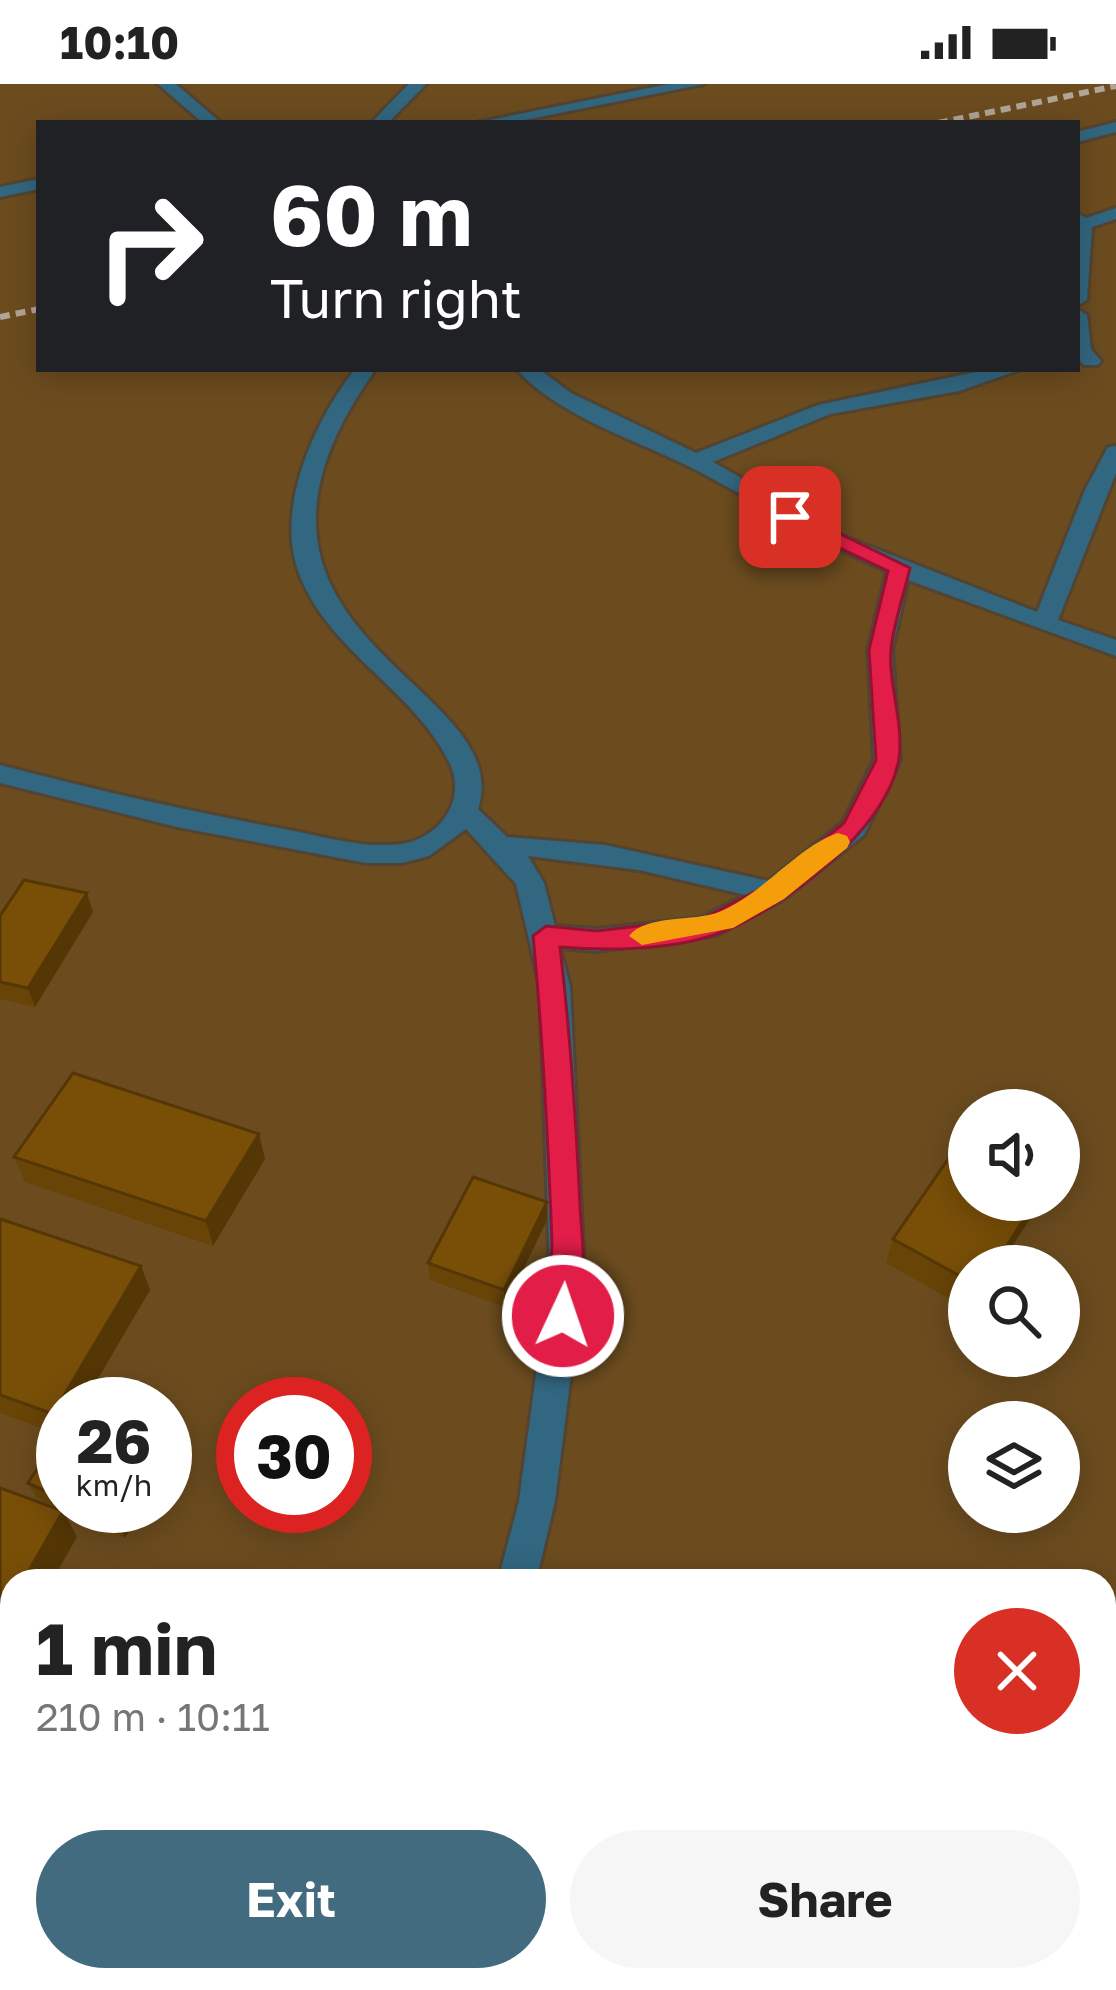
<!DOCTYPE html>
<html lang="en">
<head>
<meta charset="utf-8">
<style>
	:root { --surface:#fff; --page:#f6f6f6; --text:#222; --muted:#767676; --accent:#426b7f }
	body { margin:0; font-family:"Golos Text",sans-serif; background:var(--page); color:var(--text); height:100vh; display:flex; flex-direction:column; font-size:45px; white-space:nowrap }
	* { box-sizing:border-box; margin:0 }
	p { font-size:39px; color:var(--muted) }
	.icon { flex:none; width:66px; height:66px; fill:none; stroke:currentColor; stroke-width:2; stroke-linecap:round; stroke-linejoin:round }
	.map { position:relative; flex:1; overflow:hidden }
	.side { position:absolute; left:0px; top:1485px; width:1116px; height:423px; display:flex; flex-direction:column; background:var(--surface); border-radius:36px 36px 0 0; box-shadow:0 6px 30px #0003 }
	.side>* { flex:none }
	.guide { position:absolute; left:36px; top:36px; width:1044px; height:252px; border-radius:0px; box-shadow:0 6px 30px #0003; background:#202124; color:#fff; overflow:hidden }
	.buttons { position:absolute; left:948px; top:1005px; display:grid; gap:24px }
	.buttons a { display:grid; place-items:center; width:132px; height:132px; border-radius:50%; background:var(--surface); box-shadow:0 6px 30px #0003; font-size:60px }
	.speed { position:absolute; left:36px; top:1293px; display:flex; gap:24px; font-size:60px; font-weight:700; text-align:center }
	.speed>* { display:grid; place-content:center; width:156px; height:156px; border-radius:50%; background:var(--surface); box-shadow:0 6px 30px #0003; line-height:1 }
	.speed small { font-size:30px; font-weight:400 }
	.speed .limit { border:18px solid #d22; background:#fff; color:#111 }
	.pin { position:absolute; display:grid; place-items:center; width:102px; height:102px; color:#fff; margin:-51px; border-radius:24px; box-shadow:0 6px 18px #0006 }
	.me { position:absolute; width:132px; margin:-66px; rotate:3deg; stroke-linejoin:round; filter:drop-shadow(0 0 9px #0008) }
	.turn { display:flex; align-items:center; gap:42px; height:252px; padding:0 36px; font-size:54px }
	.turn .icon { width:156px; height:156px; stroke-width:2.5 }
	.turn b { display:block; font-size:84px; line-height:102px }
	.round { display:grid; place-items:center; flex:none; width:126px; height:126px; border-radius:63px; background:var(--page) }
	.summary { display:flex; align-items:center; justify-content:space-between; height:204px; padding:0 36px }
	h1 { font-size:72px; font-weight:700; line-height:90px }
	.cta { display:flex; gap:24px; margin-top:auto; padding:24px 36px }
	.cta a { flex:1; height:138px; border-radius:72px; background:var(--accent); color:#fff; font-size:48px; font-weight:700; line-height:138px; text-align:center }
	.cta a+a { background:var(--page); color:var(--text) }
	.status { display:flex; justify-content:space-between; align-items:center; height:84px; padding:0 60px; background:var(--surface); direction:ltr }
	.status svg { height:33px; fill:currentColor }
	.map>svg:first-child { display:block }
	.green { fill:#6c4c1f; fill-rule:evenodd }
	.lines { fill:none; stroke-linecap:round; stroke-linejoin:round }
	.minor-casing { stroke:#524431; stroke-width:6 }
	.minor { fill:#326781; fill-rule:evenodd }
	.rail { stroke:#b1a597; stroke-width:6; stroke-dasharray:10 6; stroke-linecap:butt }
	.wall { fill:#684407 }
	.shaded-wall { fill:#553706 }
	.building { fill:#794f08; stroke:#553706; stroke-width:3 }
	.route { fill:#e11d48; stroke:#92132f; stroke-width:3 }
	.slow { fill:#f59e0b }
</style>
</head>
<body>
<div class="status"><b>10:10</b><svg viewBox="0 0 49 12"><path d="M0 12V9h3v3zM5 12V6h3v6zM10 12V3h3v9zM15 12V0h3v12zM26 1h20v11H26zM47 4h2v5h-2z"/></svg></div>
<div class="map">
<svg width="1116" height="1906" viewBox="0 0 1116 1906">
	<rect width="100%" height="100%" fill="#362713"/>
	<path class="green" d="M0,0h1116v1906h-1116zM39,39h1038v246h-1038zM969,1026h90v90h-90zM969,1182h90v90h-90zM63,1320h102v102h-102zM243,1320h102v102h-102zM969,1338h90v90h-90zM12,1497h1092v399h-1092z"/>
	<g class="lines">
		<g class="minor-casing">
			<g id="minor">
				<polygon points="158,0 176,0 221,39 203,39"/>
				<polygon points="409,0 426,0 388,39 371,39"/>
				<polygon points="669,0 704,0 510,39 475,39"/>
				<polygon points="1116,38 1116,48 1077,58 1077,48"/>
				<polygon points="39,95 39,105 0,113 0,103"/>
				<polygon points="1116,124 1116,135 1092,143 1087,216 1077,222 1077,129 1086,134"/>
				<polygon points="1077,225 1087,231 1091,265 1101,277 1098,281 1084,281 1077,274"/>
				<path d="M355,285h21c-193,268 144,312 102,440l29,28 98,8 164,36 74,-59 31,-62 -6,-110 19,-79c-66,-28 -124,-66 -187,-99 -59,-31 -138,-53 -184,-103h23l32,24 125,60 122,-48 172,-36h32l-63,22 -129,23 -117,48 130,74 194,76 48,-122 23,-43 8,-1v27l-58,147 58,20v16l-208,-76 -16,70 8,110 -36,75 -80,64 -68,36 -119,16 -37,-3 10,38 14,285 -29,230 -19,80h-38l21,-80 31,-230 -10,-285 -24,-102 -50,-55 -37,27 -27,7h-36l-189,-36 -177,-44v-18c94,25 188,46 284,64 38,7 78,20 117,15 38,-5 66,-43 49,-80 -36,-77 -129,-115 -154,-200 -18,-64 21,-146 59,-195zM528,772l111,14 107,25 -45,23 -104,11 -42,-3 -11,-43z"/>
			</g>
		</g>
		<use href="#minor" class="minor"/>
		<g class="rail">
			<polyline points="938,39 1116,2"/>
			<polyline points="0,233 39,225"/>
		</g>
	</g>
	<g class="wall">
		<polygon points="93,828 35,923 0,915 0,832"/>
		<polygon points="14,1073 265,1075 213,1162 25,1098"/>
		<polygon points="547,1118 547,1136 505,1223 430,1196 428,1179"/>
		<polygon points="0,1135 141,1182 150,1206 83,1320 63,1320 63,1352 0,1329"/>
		<polygon points="893,1155 969,1182 969,1226 886,1179"/>
		<polygon points="63,1354 63,1422 145,1422 125,1454 37,1414 28,1399"/>
	</g>
	<g class="shaded-wall">
		<polygon points="87,809 93,828 35,923 28,904"/>
		<polygon points="259,1050 265,1075 213,1162 206,1137"/>
		<polygon points="1036,1116 1042,1116 1000,1182 994,1182"/>
		<polygon points="547,1118 547,1136 505,1223 504,1206"/>
		<polygon points="141,1182 150,1206 83,1320 63,1320 63,1350 53,1330"/>
		<polygon points="129,1422 145,1422 125,1454 118,1440"/>
		<polygon points="63,1427 77,1453 52,1497 23,1497"/>
		<polygon points="12,1516 12,1570 0,1591 0,1537"/>
	</g>
	<g class="building">
		<polygon points="24,796 87,809 28,904 0,898 0,832"/>
		<polygon points="73,989 259,1050 206,1137 14,1073"/>
		<polygon points="969,1045 969,1116 1036,1116 994,1182 969,1182 969,1197 893,1155"/>
		<polygon points="1059,1065 1067,1069 1059,1081"/>
		<polygon points="473,1093 547,1118 504,1206 428,1179"/>
		<polygon points="0,1135 141,1182 53,1330 0,1311"/>
		<polygon points="59,1352 63,1354 63,1415 28,1399"/>
		<polygon points="0,1404 63,1427 23,1497 12,1497 12,1516 0,1537"/>
		<polygon points="79,1422 129,1422 118,1440"/>
		<polygon points="12,1745 12,1811 0,1798 0,1758"/>
	</g>
	<path class="route" d="M783,429h14l113,55c-6,26 -16,54 -19,81 -3,35 13,74 8,109 -10,71 -120,155 -185,177 -45,15 -107,16 -154,12 10,86 16,172 20,259 2,37 10,85 -6,120l-11,4 -11,-4c-10,-22 0,-58 0,-83 -4,-103 -9,-205 -19,-307l13,-10 51,5 107,-13 62,-32 78,-63 32,-63 -7,-110 19,-79 -105,-50z"/>
	<path class="slow" d="M838,749l9,3 3,6 -3,6 -63,51 -51,29 -91,17 -13,-9c17,-22 65,-14 90,-24 43,-17 79,-66 119,-79z"/>
</svg>
<div class="buttons">
<a><svg class="icon" aria-label="sound" viewBox="0 0 24 24"><path d="M4 9h4l5-4v14l-5-4H4zM17 9q2 3 0 6"/></svg></a>
<a><svg class="icon" aria-label="search" viewBox="0 0 24 24"><circle cx="10" cy="10" r="6"/><path d="M15 15l6 6"/></svg></a>
<a><svg class="icon" aria-label="layers" viewBox="0 0 24 24"><path d="M12 4l9 5-9 5-9-5zM3 14l9 5 9-5"/></svg></a>
</div>
<div class="speed"><div>26<small>km/h</small></div><div class="limit">30</div></div>
<div class="pin" style="left:790px;top:433px;background:#d93025"><svg class="icon" aria-label="arrive" viewBox="0 0 24 24"><path d="M6 21V4h12l-3 4 3 4H6"/></svg></div>
<svg class="me" style="left:563px;top:1232px" viewBox="-20 -20 40 40"><circle r="17" fill="#e11d48" stroke="#fff" stroke-width="3"/><path d="M0-11L8 9 0 5-8 9z" fill="#fff"/></svg>
<div class="guide">
<div class="turn"><svg class="icon" aria-label="right" viewBox="0 0 24 24"><path d="M7 20v-9h11M14 6l5 5-5 5"/></svg><div><b>60 m</b>Turn right</div></div>
</div>
<section class="side">
<div class="summary"><div><h1>1 min</h1><p>210 m · 10:11</p></div><a class="round" style="background:#d93025;color:#fff"><svg class="icon" aria-label="close" viewBox="0 0 24 24"><path d="M6 6l12 12M18 6L6 18"/></svg></a></div>
<div class="cta"><a>Exit</a><a>Share</a></div>
</section>
</div>
</body>
</html>
